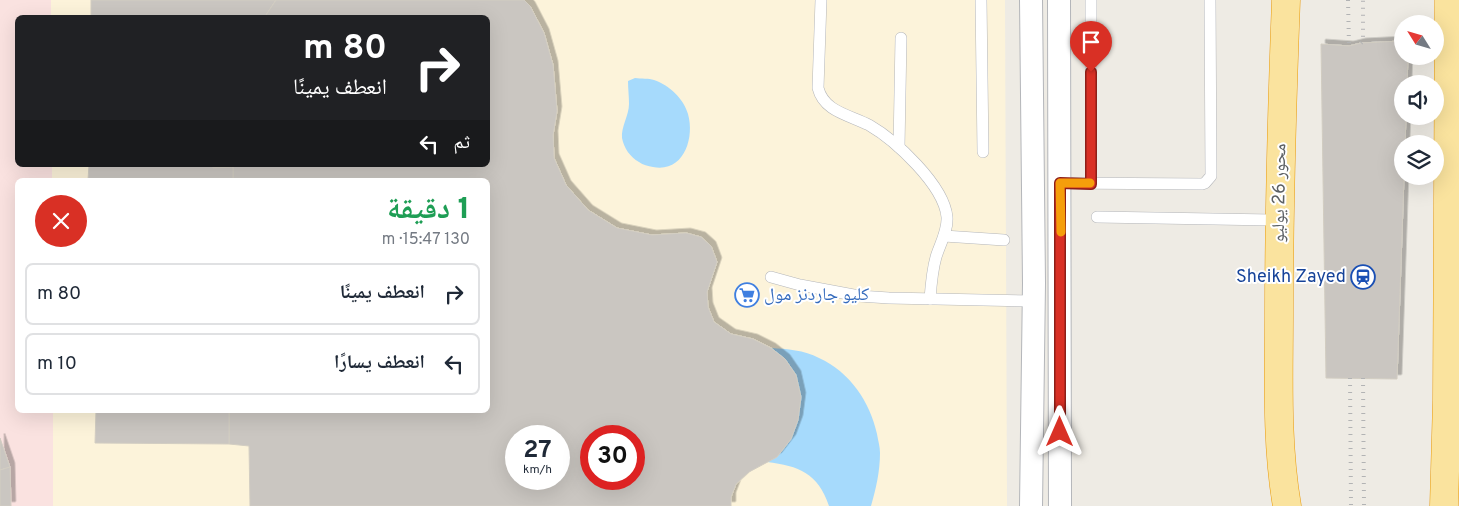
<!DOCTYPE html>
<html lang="ar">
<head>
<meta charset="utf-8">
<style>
	:root { --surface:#fff; --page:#f2f2f3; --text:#1f2937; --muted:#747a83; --line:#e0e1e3 }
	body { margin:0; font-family:Overpass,"Noto Naskh Arabic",sans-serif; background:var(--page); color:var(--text); direction:rtl; height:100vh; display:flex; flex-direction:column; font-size:19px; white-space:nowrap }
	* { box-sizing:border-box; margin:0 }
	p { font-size:16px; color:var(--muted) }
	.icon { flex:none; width:28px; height:28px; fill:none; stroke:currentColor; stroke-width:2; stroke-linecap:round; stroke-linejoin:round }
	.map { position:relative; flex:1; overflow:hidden; direction:ltr }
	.panel { position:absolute; left:15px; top:178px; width:475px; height:235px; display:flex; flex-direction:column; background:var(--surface); border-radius:8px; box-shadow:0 5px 20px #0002; direction:rtl }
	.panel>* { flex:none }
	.hud { position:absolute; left:15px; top:15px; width:475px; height:152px; border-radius:8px; box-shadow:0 5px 20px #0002; direction:rtl; background:#202124; color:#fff; overflow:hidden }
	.needle { width:32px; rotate:307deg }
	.controls { position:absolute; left:1394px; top:15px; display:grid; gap:10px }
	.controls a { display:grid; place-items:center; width:50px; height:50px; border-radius:50%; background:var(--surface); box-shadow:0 5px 20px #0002; font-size:25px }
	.speed { position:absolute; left:505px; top:425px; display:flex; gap:10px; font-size:25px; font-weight:700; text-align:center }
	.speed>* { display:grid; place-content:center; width:65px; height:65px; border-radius:50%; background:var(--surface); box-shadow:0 5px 20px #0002; line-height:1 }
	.speed small { font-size:12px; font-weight:400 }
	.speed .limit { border:8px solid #d22; background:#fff; color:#111 }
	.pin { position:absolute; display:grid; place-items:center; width:42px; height:42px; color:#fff; margin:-51px -21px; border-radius:50% 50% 50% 0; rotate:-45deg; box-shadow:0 0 5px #0007 }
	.pin .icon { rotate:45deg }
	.me { position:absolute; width:55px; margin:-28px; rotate:0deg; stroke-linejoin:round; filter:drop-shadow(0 0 4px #0008) }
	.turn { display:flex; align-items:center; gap:18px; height:105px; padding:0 20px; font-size:22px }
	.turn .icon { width:65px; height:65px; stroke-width:2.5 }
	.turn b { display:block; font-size:35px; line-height:42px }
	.then { display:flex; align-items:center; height:48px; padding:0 20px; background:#0003; gap:10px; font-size:19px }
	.round { display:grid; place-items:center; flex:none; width:52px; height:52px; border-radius:26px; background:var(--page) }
	.summary { display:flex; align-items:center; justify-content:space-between; height:85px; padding:0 20px }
	h1 { font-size:30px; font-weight:800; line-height:38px; color:#1e9e55 }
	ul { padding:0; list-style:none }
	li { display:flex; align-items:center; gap:15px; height:62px; margin:0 10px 8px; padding:0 10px; border:2px solid var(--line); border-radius:8px }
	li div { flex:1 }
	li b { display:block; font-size:19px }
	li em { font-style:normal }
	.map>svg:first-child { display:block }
	.commercial { fill:#fcf3da; fill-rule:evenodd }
	.medical { fill:#fae2e0 }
	.water { fill:#a6dafc }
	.building { fill:#cac6c1; stroke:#d2cdc2; fill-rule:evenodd; filter:url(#shadow) }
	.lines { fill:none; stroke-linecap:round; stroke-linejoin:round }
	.service-casing { stroke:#b4b6ba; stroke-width:12 }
	.minor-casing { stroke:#b4b6ba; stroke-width:24 }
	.trunk-casing { stroke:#e99a09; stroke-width:29 }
	.service { stroke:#fff; stroke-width:11 }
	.minor { stroke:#fff; stroke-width:22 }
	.trunk { stroke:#fae39e; stroke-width:28 }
	.rail { stroke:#b2b3b4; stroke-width:4; stroke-dasharray:1 6; stroke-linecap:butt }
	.route-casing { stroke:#8d1f18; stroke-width:12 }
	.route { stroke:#d93025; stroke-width:9 }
	.slow { stroke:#f59e0b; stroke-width:9 }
	.labels { text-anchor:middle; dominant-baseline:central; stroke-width:4; stroke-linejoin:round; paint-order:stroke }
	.street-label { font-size:18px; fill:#5c6064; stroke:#fff }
	.transit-label { font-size:18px; fill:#164399; stroke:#fff; text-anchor:end }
	.shop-label { font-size:18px; fill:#366cbe; stroke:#fff; text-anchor:start }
</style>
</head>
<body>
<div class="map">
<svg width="1459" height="506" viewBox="0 0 1459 506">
	<defs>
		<filter id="shadow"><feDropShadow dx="4.5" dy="-4.5" stdDeviation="0" flood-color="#0004"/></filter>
	</defs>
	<rect width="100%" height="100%" fill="#eeebe4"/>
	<path class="commercial" d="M51,0h954l2,506h-954v-96h435v-230h-436v-15h436v-147h-437zM516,436h43v43h-43zM591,436h43v43h-43z"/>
	<polygon class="medical" points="0,0 51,0 51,17 18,18 18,165 52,165 52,180 18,180 18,410 53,410 53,506 0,506"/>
	<g class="water">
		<path d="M635,78c6,1 14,0 19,2 15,5 30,19 34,34 7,25 -5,59 -35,53 -5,-1 -10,-2 -14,-5 -9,-5 -15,-14 -17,-24 -1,-11 7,-23 7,-34 0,-8 -1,-15 -1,-23z"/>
		<path d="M771,348c16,1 33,2 48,10 31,14 51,44 58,76 1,6 3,13 3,19 0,18 -4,36 -9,53h-42c-11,-33 -30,-40 -62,-44l10,-5 14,-18 5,-64 -11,-16z"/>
	</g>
	<g class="building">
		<polygon points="91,0 276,0 264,18 91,18"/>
		<path d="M276,0h248l6,6 14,27 9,32 4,46 -4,24 1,23 12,27 22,25 29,18 35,7 34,-2 15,4 10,9 6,16 -10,30 1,15 6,15 17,12 22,5 18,9 14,11 11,16 5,22 -3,23 -7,19 -14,18 -28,15 -13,12 -5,13v9h-481l-1,-60 -20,-2v-34h259v-230h-255v-13l-20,1v-3h275v-147h-224zM516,436h43v43h-43zM591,436h43v43h-43z"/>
		<polygon points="1402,41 1402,56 1408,56 1407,84 1402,84 1402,116 1406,116 1405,144 1402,144 1402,176 1404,176 1397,379 1326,378 1321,44 1349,46 1361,43"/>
		<polygon points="89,165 213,165 213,168 233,167 233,180 88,180"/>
		<polygon points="96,410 229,410 229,444 95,443"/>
		<polygon points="0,438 10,467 0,470"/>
		<polygon points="10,467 11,506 0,506 0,470"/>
	</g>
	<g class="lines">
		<g class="service-casing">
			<g id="service">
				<path d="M821,0l-3,88c6,24 32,27 51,37 26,15 75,60 78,92 1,14 -7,27 -11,40 -4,14 -5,28 -6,42"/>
				<polyline points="981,0 983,152"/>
				<polyline points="899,147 901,38"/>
				<polyline points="1060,183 1202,184 1205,183 1211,176 1210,0"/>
				<polyline points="1091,183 1091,0"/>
				<polyline points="1097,217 1279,220"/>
				<polyline points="944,236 1004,240"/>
				<polyline points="771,277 800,285 859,296 889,298 1034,301"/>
			</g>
		</g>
		<g class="minor-casing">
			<g id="minor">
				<polyline points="1059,0 1060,506"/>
				<polyline points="1031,506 1034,283 1031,0"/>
			</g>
		</g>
		<g class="trunk-casing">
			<g id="trunk">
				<path d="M1286,0c-4,105 -7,209 -7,314 0,64 -3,128 8,192"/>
				<polyline points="1444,506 1447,401 1449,0"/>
			</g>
		</g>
		<use href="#service" class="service"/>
		<use href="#minor" class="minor"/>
		<use href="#trunk" class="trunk"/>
		<g class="rail">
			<polyline points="1348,0 1349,46"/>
			<polyline points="1361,43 1363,41 1363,0"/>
			<polyline points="1350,378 1351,506"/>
			<polyline points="1363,378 1364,506"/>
		</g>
	</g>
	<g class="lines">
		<g class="route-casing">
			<polyline id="route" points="1060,432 1060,183 1091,184 1091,72"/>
		</g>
		<use href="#route" class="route"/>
		<polyline class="slow" points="1061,232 1060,183 1090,183"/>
	</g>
	<defs>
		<g id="station-ring" transform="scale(1.25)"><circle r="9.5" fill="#fff" stroke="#1a4fb4" stroke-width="1.5"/><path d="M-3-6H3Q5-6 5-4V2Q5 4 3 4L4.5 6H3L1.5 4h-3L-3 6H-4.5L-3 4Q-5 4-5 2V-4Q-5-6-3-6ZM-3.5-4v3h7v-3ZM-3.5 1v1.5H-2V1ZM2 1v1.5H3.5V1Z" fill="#1a4fb4"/></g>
		<g id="supermarket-ring" transform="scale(1.25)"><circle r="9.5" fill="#fff" stroke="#3f7fe0" stroke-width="1.5"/><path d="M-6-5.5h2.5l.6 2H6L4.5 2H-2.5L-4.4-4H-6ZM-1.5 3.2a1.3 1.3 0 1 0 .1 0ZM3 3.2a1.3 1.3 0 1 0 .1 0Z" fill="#3f7fe0"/></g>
	</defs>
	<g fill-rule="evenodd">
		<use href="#station-ring" x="1363" y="277"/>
		<use href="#supermarket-ring" x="747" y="295"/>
	</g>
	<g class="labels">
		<g class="street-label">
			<text transform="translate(1280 193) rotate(-89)">محور 26 يوليو</text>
		</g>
		<g class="transit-label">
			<text x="1346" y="277">Sheikh Zayed</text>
		</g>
		<g class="shop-label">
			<text x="764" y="295">كليو جاردنز مول</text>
		</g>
	</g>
</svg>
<div class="controls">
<a><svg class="needle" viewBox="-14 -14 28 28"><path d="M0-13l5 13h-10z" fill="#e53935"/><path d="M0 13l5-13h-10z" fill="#747a83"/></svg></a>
<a><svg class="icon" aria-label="sound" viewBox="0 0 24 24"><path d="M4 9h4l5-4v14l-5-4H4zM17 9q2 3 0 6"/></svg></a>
<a><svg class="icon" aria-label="layers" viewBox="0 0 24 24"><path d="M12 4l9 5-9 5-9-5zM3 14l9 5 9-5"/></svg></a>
</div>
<div class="speed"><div>27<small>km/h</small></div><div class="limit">30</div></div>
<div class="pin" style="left:1091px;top:72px;background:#d93025"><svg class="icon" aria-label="arrive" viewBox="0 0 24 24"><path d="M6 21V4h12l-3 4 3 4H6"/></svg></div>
<svg class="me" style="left:1060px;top:432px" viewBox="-20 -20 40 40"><path d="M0-17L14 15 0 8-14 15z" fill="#d93025" stroke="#fff" stroke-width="4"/></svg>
<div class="hud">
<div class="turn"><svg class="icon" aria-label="right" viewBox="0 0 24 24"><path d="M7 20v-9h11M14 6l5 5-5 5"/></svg><div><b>80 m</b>انعطف يمينًا</div></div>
<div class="then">ثم<svg class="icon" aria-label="left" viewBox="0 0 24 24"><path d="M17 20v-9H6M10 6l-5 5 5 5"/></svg></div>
</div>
<section class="panel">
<div class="summary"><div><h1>1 دقيقة</h1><p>130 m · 15:47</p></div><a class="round" style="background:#d93025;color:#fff"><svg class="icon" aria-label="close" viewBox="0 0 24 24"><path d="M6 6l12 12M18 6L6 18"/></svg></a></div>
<ul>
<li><svg class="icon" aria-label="right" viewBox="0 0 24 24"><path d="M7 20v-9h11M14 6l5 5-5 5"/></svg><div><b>انعطف يمينًا</b></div><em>80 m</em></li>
<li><svg class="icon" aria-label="left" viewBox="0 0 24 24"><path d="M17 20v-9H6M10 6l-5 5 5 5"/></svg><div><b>انعطف يسارًا</b></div><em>10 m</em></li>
</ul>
</section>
</div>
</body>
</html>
